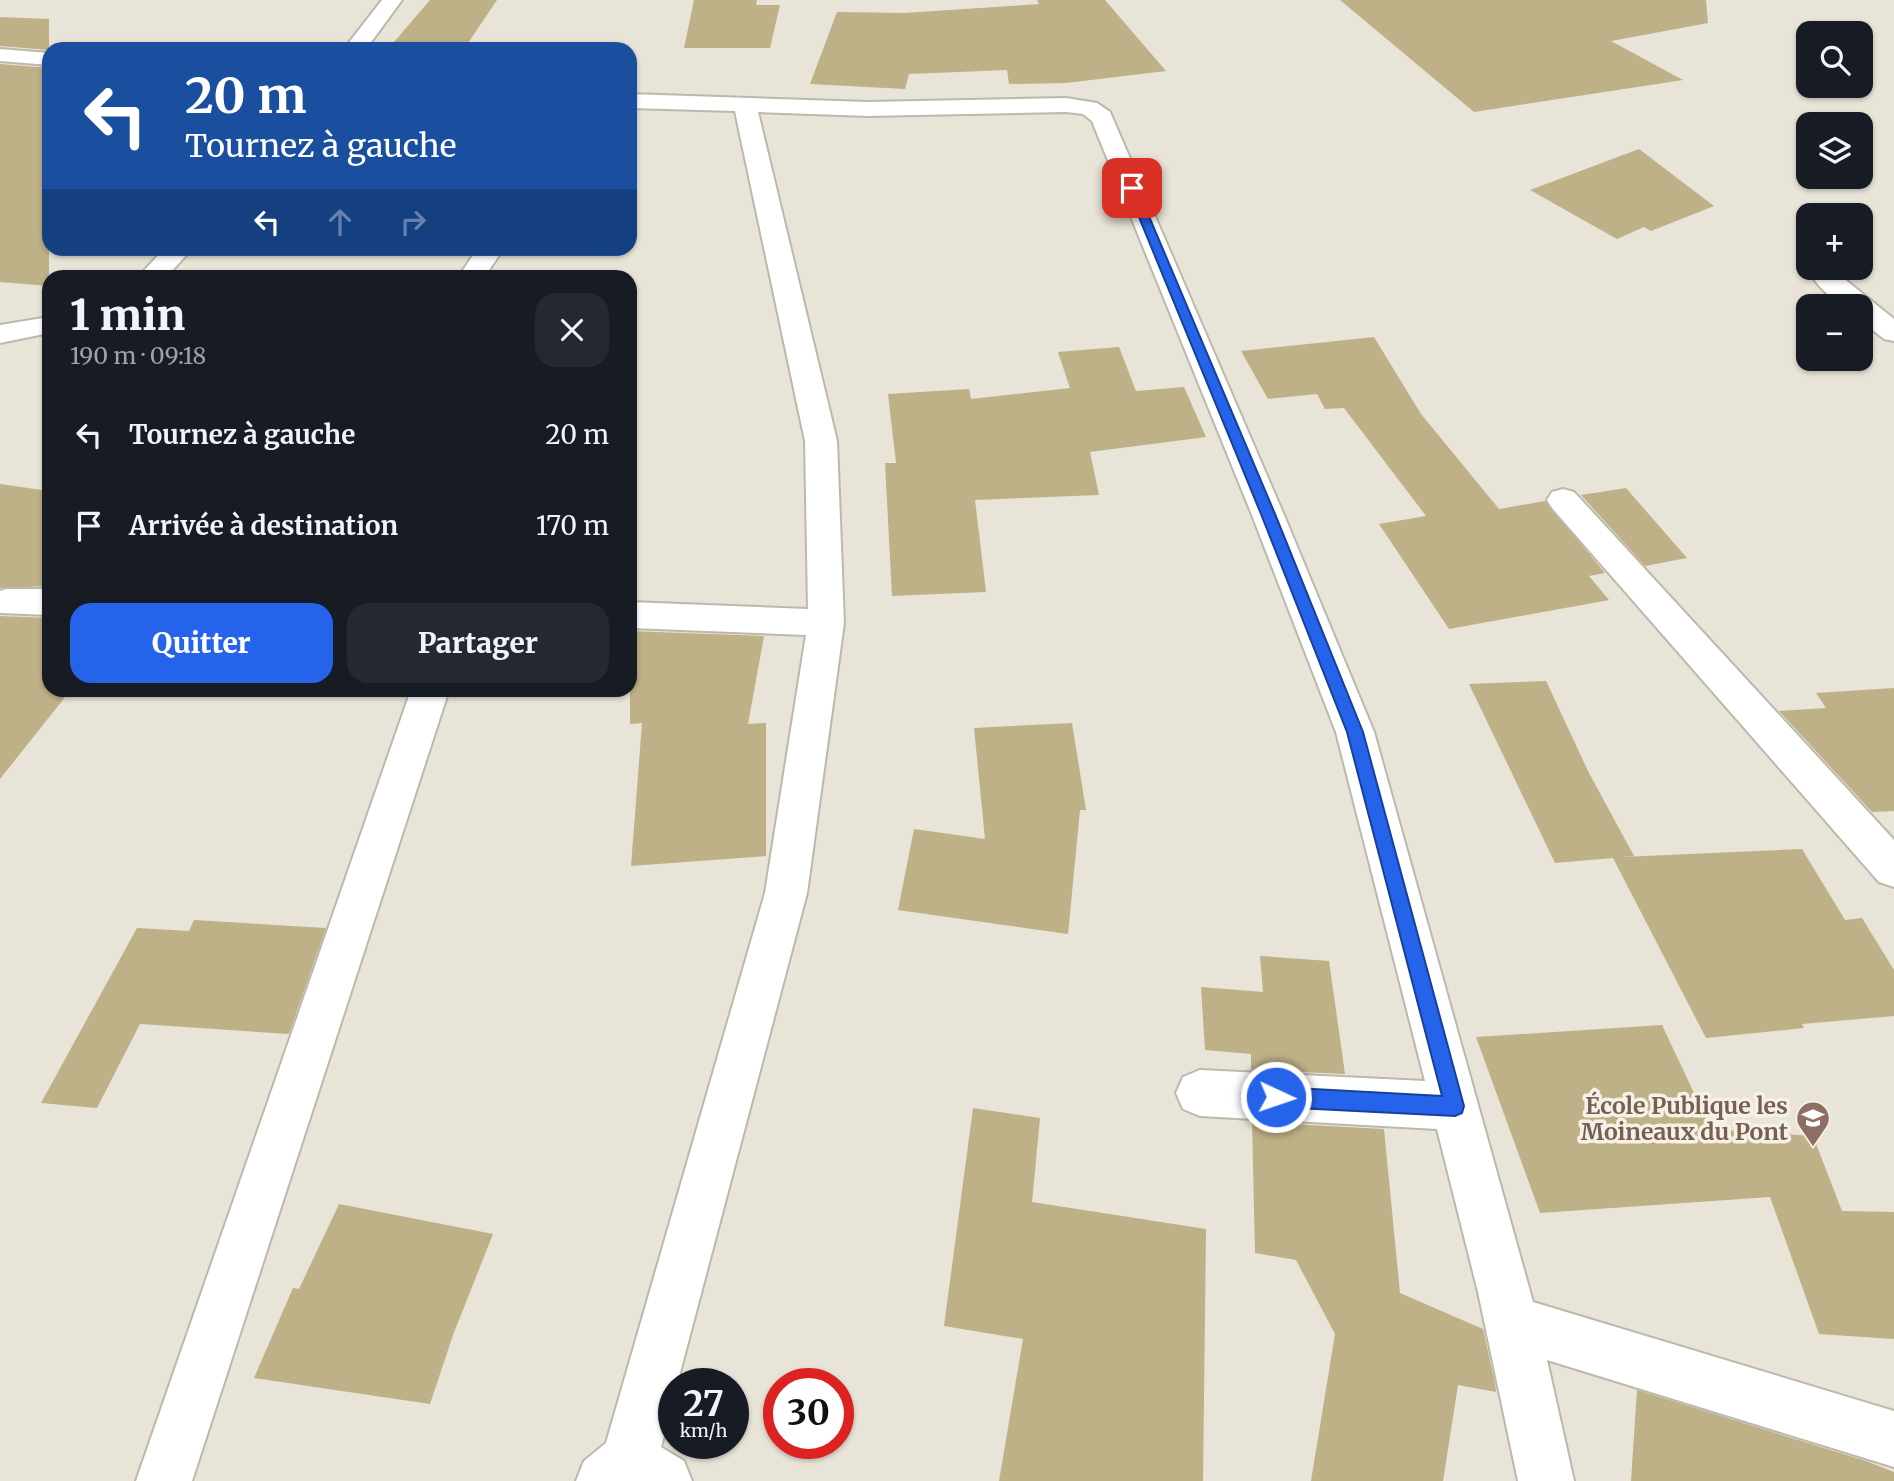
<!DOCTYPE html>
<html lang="fr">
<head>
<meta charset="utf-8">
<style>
	:root { --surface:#171b24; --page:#242831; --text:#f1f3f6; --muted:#9ea1a6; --accent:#2563eb }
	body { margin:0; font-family:Merriweather,serif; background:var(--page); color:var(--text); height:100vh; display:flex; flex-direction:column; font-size:26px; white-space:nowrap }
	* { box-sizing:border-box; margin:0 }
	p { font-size:23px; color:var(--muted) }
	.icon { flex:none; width:38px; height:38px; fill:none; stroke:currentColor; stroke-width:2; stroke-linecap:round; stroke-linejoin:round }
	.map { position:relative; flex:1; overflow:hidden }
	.drawer { position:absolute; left:42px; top:270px; width:595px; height:427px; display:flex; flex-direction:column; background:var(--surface); border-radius:21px; box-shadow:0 2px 5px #0004 }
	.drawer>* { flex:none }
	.top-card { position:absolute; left:42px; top:42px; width:595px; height:214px; border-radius:21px; box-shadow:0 2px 5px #0004; background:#1a4fa0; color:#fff; overflow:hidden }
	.buttons { position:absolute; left:1796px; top:21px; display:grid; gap:14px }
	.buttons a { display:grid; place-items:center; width:77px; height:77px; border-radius:14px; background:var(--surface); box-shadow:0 2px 5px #0004; font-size:35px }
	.speed { position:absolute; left:658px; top:1368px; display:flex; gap:14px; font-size:35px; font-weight:700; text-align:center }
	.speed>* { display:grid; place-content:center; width:91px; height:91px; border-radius:50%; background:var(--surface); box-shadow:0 2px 5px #0004; line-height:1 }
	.speed small { font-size:18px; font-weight:400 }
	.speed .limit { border:10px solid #d22; background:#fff; color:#111 }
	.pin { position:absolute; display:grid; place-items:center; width:60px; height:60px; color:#fff; margin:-30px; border-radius:14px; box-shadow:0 4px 10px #0006 }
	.me { position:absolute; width:77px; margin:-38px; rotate:93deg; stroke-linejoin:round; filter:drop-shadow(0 0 5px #0008) }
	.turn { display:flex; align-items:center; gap:24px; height:147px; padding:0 28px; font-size:32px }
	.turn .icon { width:91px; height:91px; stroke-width:2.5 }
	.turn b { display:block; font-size:49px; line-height:60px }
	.lanes { display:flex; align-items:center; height:66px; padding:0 28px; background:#0003; justify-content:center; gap:35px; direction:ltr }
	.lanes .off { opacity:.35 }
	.round { display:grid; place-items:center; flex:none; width:74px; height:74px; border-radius:21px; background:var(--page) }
	.head { display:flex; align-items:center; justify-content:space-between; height:119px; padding:0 28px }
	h1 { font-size:42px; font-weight:800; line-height:52px }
	.cta { display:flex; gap:14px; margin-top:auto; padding:14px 28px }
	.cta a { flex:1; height:80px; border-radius:21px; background:var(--accent); color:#fff; font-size:28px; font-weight:800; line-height:80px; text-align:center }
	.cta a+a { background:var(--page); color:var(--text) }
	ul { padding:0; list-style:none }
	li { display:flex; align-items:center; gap:21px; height:91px; padding:0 28px }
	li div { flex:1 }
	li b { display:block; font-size:26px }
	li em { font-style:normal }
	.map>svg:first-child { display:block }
	.building { fill:#beb087 }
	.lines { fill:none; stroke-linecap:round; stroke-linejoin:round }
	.minor-casing { stroke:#bcb8ac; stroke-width:4 }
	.minor { fill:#fff; fill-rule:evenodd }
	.route { fill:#2563eb; stroke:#184099; stroke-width:2 }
	.labels { text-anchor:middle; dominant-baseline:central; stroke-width:7; stroke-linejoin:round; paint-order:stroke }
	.near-education-label { font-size:23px; font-weight:bold; fill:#785e54; stroke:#f5f1e5; text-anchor:end }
</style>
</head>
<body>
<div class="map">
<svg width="1894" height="1481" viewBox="0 0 1894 1481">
	<rect width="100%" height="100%" fill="#e8e4d8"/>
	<g class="building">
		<polygon points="430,0 497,0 464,49 388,49"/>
		<polygon points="694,0 757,0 756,5 780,5 770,48 684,48"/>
		<polygon points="1037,0 1105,0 1166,71 1066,83 1009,84 1007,70 909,74 905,89 810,84 837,12 904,13 1039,4"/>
		<polygon points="1340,0 1706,0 1708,23 1611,41 1683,80 1474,112"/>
		<polygon points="0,17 49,19 49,50 0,46"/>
		<polygon points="0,64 49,68 49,286 0,282"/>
		<polygon points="1639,149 1714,206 1651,231 1644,227 1617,239 1530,190"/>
		<polygon points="1374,337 1421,414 1499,509 1545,501 1605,573 1589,576 1609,600 1449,629 1379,524 1426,516 1344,408 1325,409 1317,394 1268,399 1241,351"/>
		<polygon points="1119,347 1136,391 1184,387 1206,437 1090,452 1099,495 975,500 986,592 892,596 885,463 896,463 888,394 969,389 971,399 1070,388 1058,352"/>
		<polygon points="0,484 49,491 49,586 0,588"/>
		<polygon points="1626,488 1687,558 1645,566 1581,495"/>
		<polygon points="0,616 49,618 49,692 69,692 0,779"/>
		<polygon points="630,631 764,636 748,724 766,723 766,856 631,866 642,723 630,724"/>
		<polygon points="1546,681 1589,773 1634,856 1622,857 1802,849 1845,920 1862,918 1894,970 1894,1016 1802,1024 1804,1028 1706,1038 1613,858 1555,863 1469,684"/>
		<polygon points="1894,688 1894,811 1872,812 1779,711 1826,708 1816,693"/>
		<polygon points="1072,723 1086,810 1080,810 1068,934 898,910 914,829 985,839 974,728"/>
		<polygon points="194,920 326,928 289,1034 140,1024 97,1108 41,1103 137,928 189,931"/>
		<polygon points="1260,956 1329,961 1345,1074 1251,1070 1251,1054 1205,1050 1201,987 1263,992"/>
		<polygon points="1662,1025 1711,1129 1813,1136 1842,1211 1894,1212 1894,1339 1819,1334 1770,1197 1540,1213 1476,1037"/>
		<polygon points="973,1108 1040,1118 1032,1202 1206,1229 1203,1481 999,1481 1023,1339 944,1326"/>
		<polygon points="1252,1122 1384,1129 1400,1293 1483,1329 1495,1383 1496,1392 1458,1385 1443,1481 1311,1481 1335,1334 1296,1260 1255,1253"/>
		<polygon points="339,1204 493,1234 453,1335 430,1404 254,1378 293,1288 299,1289"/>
		<polygon points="1637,1390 1866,1461 1894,1472 1894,1481 1631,1481"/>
	</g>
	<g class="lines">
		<g class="minor-casing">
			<g id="minor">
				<polygon points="382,0 402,0 366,49 344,49"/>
				<polygon points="0,49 49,53 49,65 0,61"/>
				<polygon points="630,94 868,102 1066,98 1097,103 1110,112 1284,515 1374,732 1533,1302 1894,1411 1894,1467 1547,1360 1574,1481 1518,1481 1478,1292 1437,1129 1200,1116 1183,1109 1176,1093 1183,1077 1200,1070 1425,1081 1336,732 1252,515 1092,121 1083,114 1066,112 868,116 758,112 837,441 844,623 807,893 677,1384 674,1384 674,1398 661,1447 684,1461 692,1481 576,1481 584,1461 606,1443 765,893 806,635 630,628 630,602 808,609 805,441 735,111 630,108"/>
				<polygon points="165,248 193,248 167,276 139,276"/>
				<polygon points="478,248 504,248 485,276 459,276"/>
				<path d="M1827,271l10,2 57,46v22l-10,-2 -24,-19v-14c-19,0 -35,-11 -46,-27l3,-6z"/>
				<polygon points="49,317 49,333 0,343 0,325"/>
				<polygon points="1563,489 1574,492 1894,840 1894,887 1879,882 1552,508 1547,500 1552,492"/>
				<polygon points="6,589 49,589 49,615 0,613 0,591"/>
				<polygon points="411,690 449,690 192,1481 136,1481"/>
			</g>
		</g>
		<use href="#minor" class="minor"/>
	</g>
	<polygon class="route" points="1128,185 1137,188 1275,514 1363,732 1464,1106 1462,1113 1455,1116 1276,1107 1269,1104 1266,1097 1269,1090 1276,1087 1442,1096 1347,732 1261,514 1127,188"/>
	<defs>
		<g id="school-pin" transform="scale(1.75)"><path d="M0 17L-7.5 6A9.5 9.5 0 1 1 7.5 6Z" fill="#8d6e63" stroke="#f5f1e5"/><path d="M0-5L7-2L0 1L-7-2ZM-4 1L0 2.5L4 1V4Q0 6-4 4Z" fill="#fff"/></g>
	</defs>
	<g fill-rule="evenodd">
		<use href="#school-pin" x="1813" y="1118"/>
	</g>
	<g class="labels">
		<g class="near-education-label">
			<text x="1788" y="1105">École Publique les<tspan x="1788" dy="26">Moineaux du Pont</tspan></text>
		</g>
	</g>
</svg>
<div class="buttons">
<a><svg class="icon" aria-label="search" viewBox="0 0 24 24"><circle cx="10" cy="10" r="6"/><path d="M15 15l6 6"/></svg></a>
<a><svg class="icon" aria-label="layers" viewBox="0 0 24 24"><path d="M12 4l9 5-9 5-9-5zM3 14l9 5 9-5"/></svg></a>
<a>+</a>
<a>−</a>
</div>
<div class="speed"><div>27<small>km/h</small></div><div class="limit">30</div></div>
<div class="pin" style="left:1132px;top:188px;background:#d93025"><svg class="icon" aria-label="arrive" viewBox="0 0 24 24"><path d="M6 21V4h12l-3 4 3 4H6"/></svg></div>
<svg class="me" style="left:1276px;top:1097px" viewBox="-20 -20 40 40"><circle r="17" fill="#2563eb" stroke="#fff" stroke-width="3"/><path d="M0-11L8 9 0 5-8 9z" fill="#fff"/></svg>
<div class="top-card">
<div class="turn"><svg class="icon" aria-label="left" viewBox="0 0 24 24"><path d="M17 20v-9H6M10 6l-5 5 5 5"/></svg><div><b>20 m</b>Tournez à gauche</div></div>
<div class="lanes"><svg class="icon" aria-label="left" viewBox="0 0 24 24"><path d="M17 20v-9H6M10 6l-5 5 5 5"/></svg><svg class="icon off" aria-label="ahead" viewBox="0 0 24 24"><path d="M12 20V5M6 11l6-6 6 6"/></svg><svg class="icon off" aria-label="right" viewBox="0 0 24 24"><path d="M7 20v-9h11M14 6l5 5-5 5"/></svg></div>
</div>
<section class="drawer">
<div class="head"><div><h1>1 min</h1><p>190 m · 09:18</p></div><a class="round"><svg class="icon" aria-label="close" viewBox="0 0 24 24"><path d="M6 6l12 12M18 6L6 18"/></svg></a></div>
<ul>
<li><svg class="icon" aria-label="left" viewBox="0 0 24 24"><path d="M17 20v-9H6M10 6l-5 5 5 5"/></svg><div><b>Tournez à gauche</b></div><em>20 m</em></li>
<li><svg class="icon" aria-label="arrive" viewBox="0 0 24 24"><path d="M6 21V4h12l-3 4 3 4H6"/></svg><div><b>Arrivée à destination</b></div><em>170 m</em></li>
</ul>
<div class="cta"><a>Quitter</a><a>Partager</a></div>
</section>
</div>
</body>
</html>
